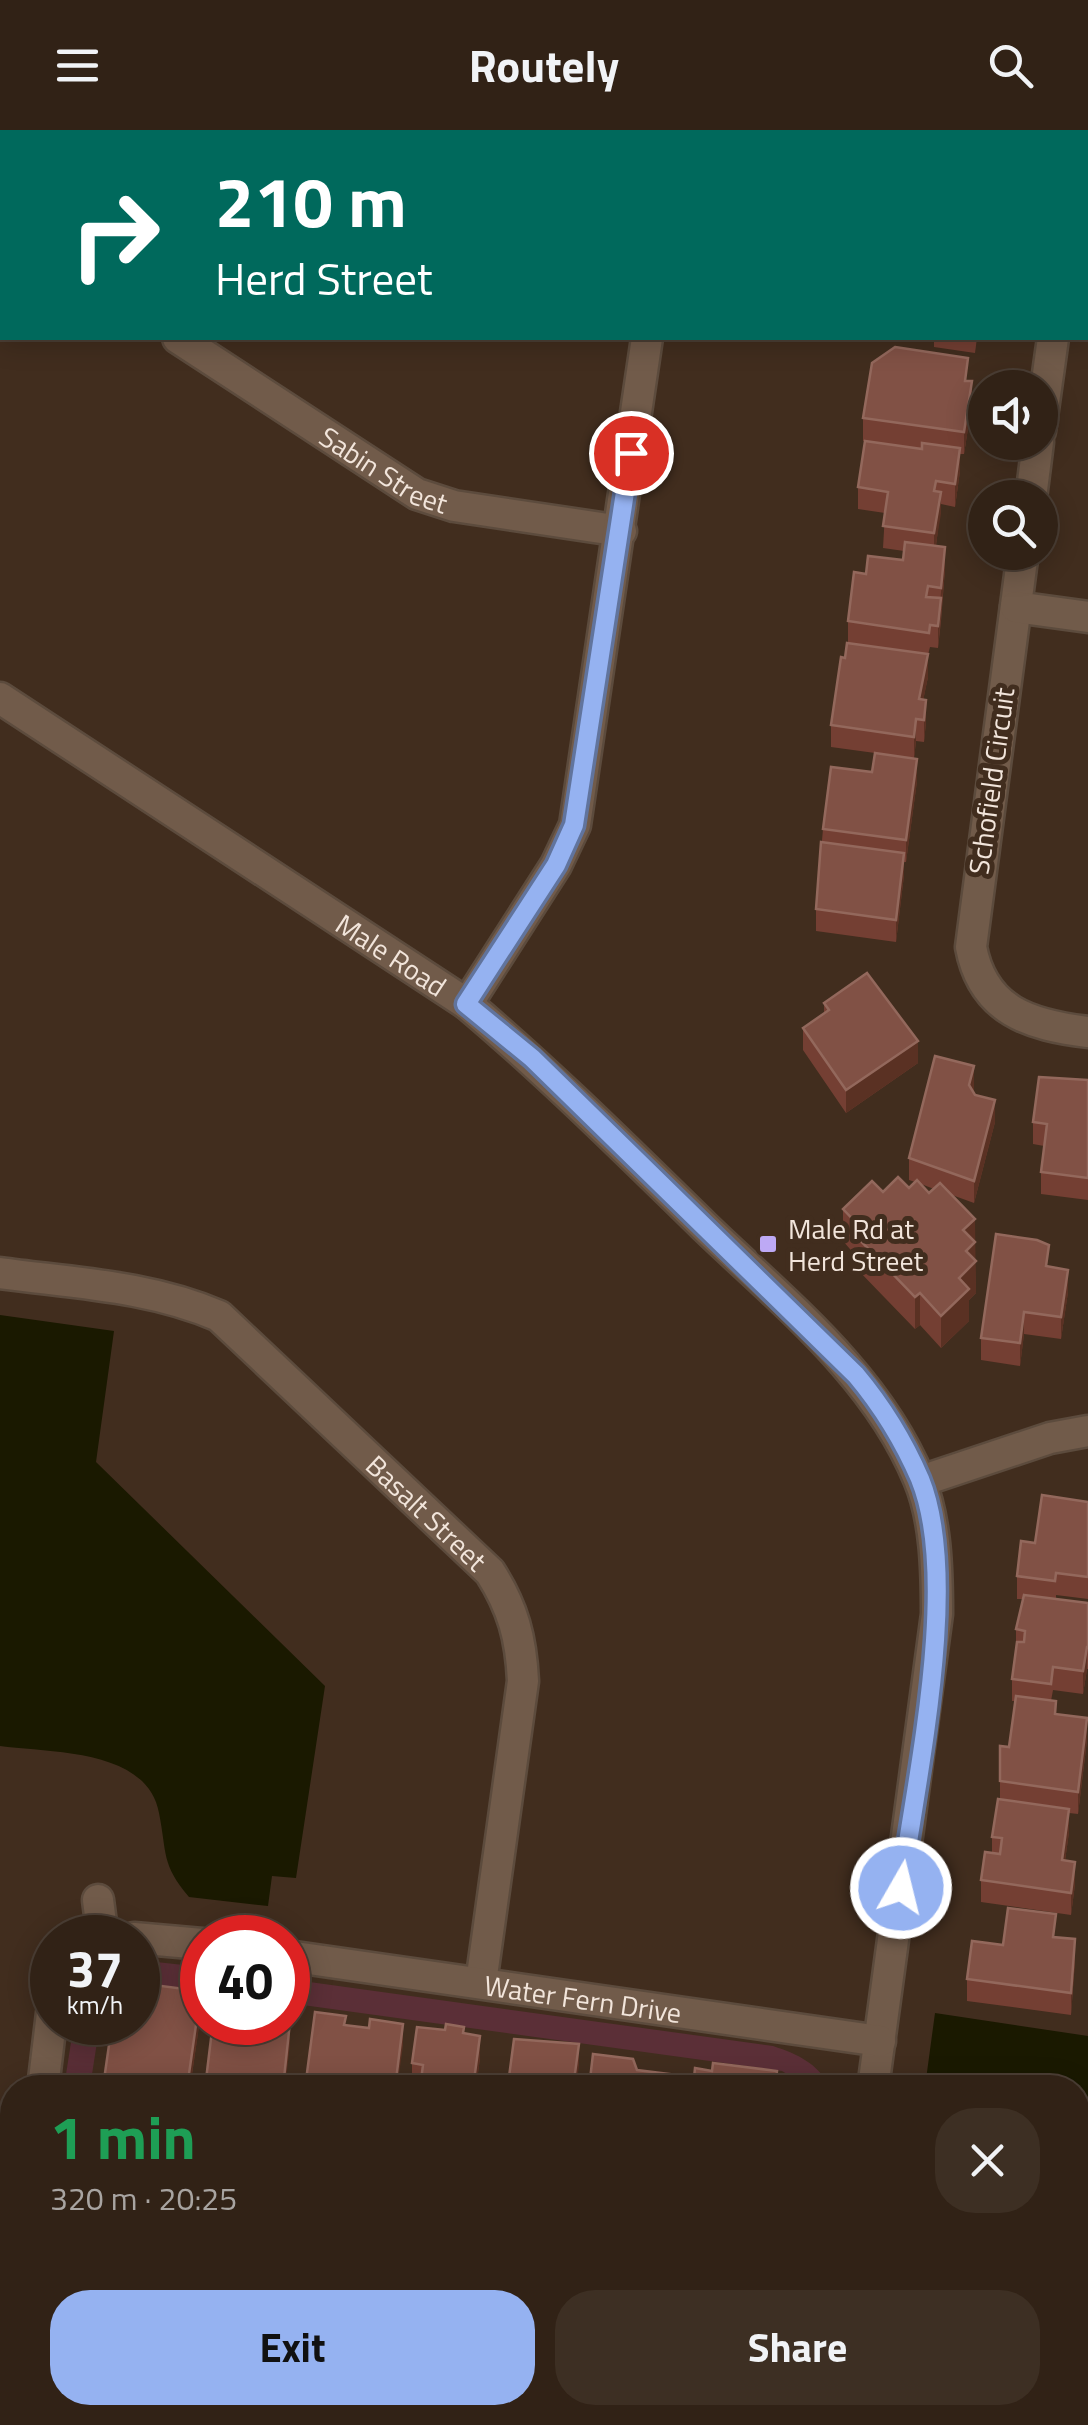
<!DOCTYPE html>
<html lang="en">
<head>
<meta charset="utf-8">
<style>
	:root { --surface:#312216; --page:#3d2f23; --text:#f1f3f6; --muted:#a8a4a1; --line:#4c3f35; --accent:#95b2f1 }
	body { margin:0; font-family:"Titillium Web",sans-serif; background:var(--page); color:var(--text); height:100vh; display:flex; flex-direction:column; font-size:38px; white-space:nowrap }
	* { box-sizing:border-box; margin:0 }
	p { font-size:32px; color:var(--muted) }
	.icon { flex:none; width:55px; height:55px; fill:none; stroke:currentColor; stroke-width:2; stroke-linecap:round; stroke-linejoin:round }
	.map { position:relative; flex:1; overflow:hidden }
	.panel { position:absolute; left:0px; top:1945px; width:1090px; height:350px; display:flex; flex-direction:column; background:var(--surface); border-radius:40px 40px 0 0; box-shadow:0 5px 25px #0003,0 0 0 2px var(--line) }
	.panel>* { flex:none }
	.banner { position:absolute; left:0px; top:0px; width:1090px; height:210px; box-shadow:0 5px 25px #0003,0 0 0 2px var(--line); background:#00695c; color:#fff; overflow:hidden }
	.controls { position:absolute; left:968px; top:240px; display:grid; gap:20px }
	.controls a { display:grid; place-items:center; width:90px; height:90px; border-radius:50%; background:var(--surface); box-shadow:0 5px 25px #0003,0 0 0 2px var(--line); font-size:50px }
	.speed { position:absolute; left:30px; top:1785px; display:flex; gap:20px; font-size:50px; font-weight:700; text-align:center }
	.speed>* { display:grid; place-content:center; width:130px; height:130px; border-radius:50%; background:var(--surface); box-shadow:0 5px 25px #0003,0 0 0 2px var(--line); line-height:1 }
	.speed small { font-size:25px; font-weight:400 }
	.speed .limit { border:15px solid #d22; background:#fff; color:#111 }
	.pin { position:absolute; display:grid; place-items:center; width:85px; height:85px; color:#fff; margin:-42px; border:5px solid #fff; border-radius:50%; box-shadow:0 2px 10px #0007 }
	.me { position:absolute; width:110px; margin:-55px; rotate:8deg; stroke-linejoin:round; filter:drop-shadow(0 0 8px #0008) }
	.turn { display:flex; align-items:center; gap:35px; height:210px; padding:0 50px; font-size:45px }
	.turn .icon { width:130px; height:130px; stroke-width:2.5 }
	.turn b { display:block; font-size:70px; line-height:85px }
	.round { display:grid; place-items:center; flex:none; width:105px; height:105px; border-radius:40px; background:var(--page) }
	.head { display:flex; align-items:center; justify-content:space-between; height:170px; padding:0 50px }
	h1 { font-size:60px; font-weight:700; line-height:75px; color:#1e9e55 }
	.button { display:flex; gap:20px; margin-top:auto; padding:20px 50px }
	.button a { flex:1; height:115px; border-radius:40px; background:var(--accent); color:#111; font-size:40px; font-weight:700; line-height:115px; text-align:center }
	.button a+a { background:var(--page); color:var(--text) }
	header { display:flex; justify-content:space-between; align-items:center; height:130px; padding:0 50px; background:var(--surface); font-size:45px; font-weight:700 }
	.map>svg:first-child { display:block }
	.green { fill:#5b2f37 }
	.water { fill:#1a1900 }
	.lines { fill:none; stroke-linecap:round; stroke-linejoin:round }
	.minor-casing { stroke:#5c4b3d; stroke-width:35 }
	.minor { stroke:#715b4a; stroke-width:30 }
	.wall { fill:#743f33; fill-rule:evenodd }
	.shaded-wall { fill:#5a3123 }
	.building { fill:#815145; stroke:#93685c; stroke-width:2.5 }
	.route-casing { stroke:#61749d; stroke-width:25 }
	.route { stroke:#95b2f1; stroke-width:18 }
	.poi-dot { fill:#bda9f5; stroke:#412d1e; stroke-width:4 }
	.labels { text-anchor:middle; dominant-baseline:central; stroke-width:10; stroke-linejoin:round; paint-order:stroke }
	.street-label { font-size:28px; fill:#f2e5db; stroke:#412d1e }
	.poi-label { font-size:28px; fill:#f2e5db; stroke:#412d1e; text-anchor:start }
</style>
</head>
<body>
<header><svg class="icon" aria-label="menu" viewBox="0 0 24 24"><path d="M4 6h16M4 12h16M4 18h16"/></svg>Routely<svg class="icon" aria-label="search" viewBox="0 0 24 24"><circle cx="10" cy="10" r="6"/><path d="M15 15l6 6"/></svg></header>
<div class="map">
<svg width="1088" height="2295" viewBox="0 0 1088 2295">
	<rect width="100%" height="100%" fill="#412d1e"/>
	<g class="green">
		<polygon points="138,1830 202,1837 202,1862 138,1854"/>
		<path d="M288,1849l485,67c27,9 43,17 58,41h-23l-26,-16 -494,-68z"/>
		<polygon points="74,1893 100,1893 90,1957 64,1957"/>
		<polygon points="408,2283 529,2283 542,2295 494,2295"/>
	</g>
	<g class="water">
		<path d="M0,1185l114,16 -18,131 229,224 -29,192 -24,-2 -4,30 -79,-9c-28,-33 -22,-44 -30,-84 -12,-65 -109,-60 -159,-67z"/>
		<polygon points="935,1883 1088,1906 1088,2216 1078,2215 1078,1958 925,1957"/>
	</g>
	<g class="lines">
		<g class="minor-casing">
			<g id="minor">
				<polyline points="674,2 674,0"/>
				<polyline points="1084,2 1084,0"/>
				<polyline points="0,85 2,88"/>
				<path id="s1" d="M178,208l239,156 37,12 167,25"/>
				<polyline points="1040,301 1053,208"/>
				<polyline points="1031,368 1038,312"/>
				<path d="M1023,422l-52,395c12,64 59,78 117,85"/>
				<polyline points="1016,477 1088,487"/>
				<path id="s2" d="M0,568l467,306c83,70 160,147 238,223 79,76 171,148 214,252 17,40 18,92 18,135l-64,474"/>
				<polyline points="467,874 556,735 575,695 647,208"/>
				<path id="s3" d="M0,1143c74,10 150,13 219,43l271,256c23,36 31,66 33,109l-42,302"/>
				<polyline points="921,1351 1050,1308 1088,1301"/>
				<polyline points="98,1770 103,1808"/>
				<polyline points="134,1808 202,1814"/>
				<path id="s4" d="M288,1826l592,85"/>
				<polyline points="43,1958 52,1883"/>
				<polyline points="0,2267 12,2179"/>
				<polyline points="553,2282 560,2295"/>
				<polyline points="824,2295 826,2282"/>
			</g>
		</g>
		<use href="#minor" class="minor"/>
	</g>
	<g class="wall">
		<polygon points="888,0 1010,0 1009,2 888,2"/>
		<polygon points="934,208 977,208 975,223 934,217"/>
		<polygon points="968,251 972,273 964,324 960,324 960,341 955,377 941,374 936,416 945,439 941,491 938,518 930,517 928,525 928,547 923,570 926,592 924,612 916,611 914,628 917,651 906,732 904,732 904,745 896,812 816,801 816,779 823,699 872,642 875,623 831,617 831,595 848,513 848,491 866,444 903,430 904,421 883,418 885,383 858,379 858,357 865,311 863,311 863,288"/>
		<polygon points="824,873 918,933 846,983 803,920 803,898 824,884"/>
		<polygon points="1088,950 1088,1070 1041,1064 1041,1042 1044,1016 1033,1014 1033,992"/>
		<path d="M974,958l-1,4 22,30 -21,81 -22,-8 23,65 1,33 -7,7v21l-28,27 -21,-23 -5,4 -59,-61v-12l-13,-15v-32l40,-17 26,-4 6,-6 -6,-2v-22zM921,1054l13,5 -5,4z"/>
		<polygon points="1049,1137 1068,1162 1061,1209 1024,1204 1020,1236 981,1230 981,1208"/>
		<polygon points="1088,1372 1088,1469 1056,1465 1056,1469 1088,1473 1088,1539 1087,1539 1083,1564 1053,1560 1051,1571 1056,1584 1087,1610 1078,1684 1069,1683 1069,1702 1065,1731 1075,1754 1071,1785 981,1772 981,1750 992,1723 992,1707 1000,1669 1000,1616 1009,1617 1015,1571 1012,1571 1012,1549 1016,1521 1016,1499 1023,1469 1017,1469 1017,1446 1035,1413"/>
		<polygon points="1056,1807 1075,1831 1071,1885 967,1871 967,1849 1003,1815"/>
		<polygon points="185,1865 200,1889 190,1958 104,1958 104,1950 116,1909"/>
		<polygon points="464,1903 480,1928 476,1958 420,1958 412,1955 412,1933"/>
		<polygon points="964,2282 1023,2282 1022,2291"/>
	</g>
	<g class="shaded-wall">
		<polygon points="972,251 972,273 964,324 964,302"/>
		<polygon points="960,318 960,341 955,377 955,354"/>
		<polygon points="941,362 941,384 934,426 934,403"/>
		<polygon points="945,417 945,439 938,518 938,496"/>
		<polygon points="928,524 928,547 919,591 919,569"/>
		<polygon points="926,570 926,592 924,612 924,590"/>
		<polygon points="916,589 916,611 914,629 914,607"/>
		<polygon points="917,629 917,651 906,732 906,710"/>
		<polygon points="904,723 904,745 896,812 896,790"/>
		<polygon points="918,911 918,933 846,983 846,960"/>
		<polygon points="974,936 974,958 969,978 969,955"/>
		<polygon points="995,970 995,992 974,1073 974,1051"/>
		<polygon points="975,1089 976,1163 969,1170 969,1191 941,1218 941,1186 959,1148 963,1100"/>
		<polygon points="1068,1140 1068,1162 1061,1209 1061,1187"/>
		<polygon points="920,1163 920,1195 915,1199 915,1167"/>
		<polygon points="1024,1182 1024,1204 1020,1236 1020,1213"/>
		<polygon points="1087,1517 1087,1539 1083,1564 1083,1541"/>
		<polygon points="1087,1588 1087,1610 1078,1684 1078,1662"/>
		<polygon points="1069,1679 1069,1702 1062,1752 1062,1730"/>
		<polygon points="1075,1732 1075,1754 1071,1785 1071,1763"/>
		<polygon points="1075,1809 1075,1831 1071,1885 1071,1863"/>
		<polygon points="200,1867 200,1889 190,1958 187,1958"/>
		<polygon points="290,1892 290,1914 285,1958 283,1958"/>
		<polygon points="403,1894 403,1916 397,1958 395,1958"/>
		<polygon points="480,1906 480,1928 476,1958 473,1958"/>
		<polygon points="579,1914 579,1936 576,1958 573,1958"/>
	</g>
	<g class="building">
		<polygon points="895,217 968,228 965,251 972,251 964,302 863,288 872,233"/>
		<polygon points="865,311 922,319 922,313 960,318 955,354 936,351 934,361 941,362 934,403 883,396 888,362 858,357"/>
		<polygon points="905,412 945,417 941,458 928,456 926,467 941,468 938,496 930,495 929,503 848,491 854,442 866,444 868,426 903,430"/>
		<polygon points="847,513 928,524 919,569 926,570 924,590 916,589 914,607 831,595 841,527 845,528"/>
		<polygon points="875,623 917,629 906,710 823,699 831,637 872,642"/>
		<polygon points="821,712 904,723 896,790 816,779"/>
		<polygon points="867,843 918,911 846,960 803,898 829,880 824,873"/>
		<polygon points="935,926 974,936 969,955 975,965 995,970 974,1051 909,1028"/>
		<polygon points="1039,947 1088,950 1088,1048 1041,1042 1047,994 1033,992"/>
		<polygon points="898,1047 909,1058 917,1050 929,1063 940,1053 975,1089 963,1100 975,1112 966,1121 976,1131 959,1148 969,1159 941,1186 920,1163 915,1167 856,1106 863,1100 843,1079 872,1051 883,1062"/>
		<polygon points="996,1104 1037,1110 1049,1115 1046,1136 1068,1140 1061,1187 1024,1182 1020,1213 981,1208"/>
		<polygon points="1042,1365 1088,1372 1088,1447 1056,1443 1055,1451 1017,1446 1021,1411 1035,1413"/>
		<polygon points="1024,1465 1088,1473 1088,1517 1087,1517 1083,1541 1053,1537 1051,1554 1012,1549 1017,1512 1024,1512 1025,1501 1016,1499"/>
		<polygon points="1016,1566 1056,1571 1055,1584 1087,1588 1078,1662 1000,1651 1000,1616 1009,1617"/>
		<polygon points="998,1669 1069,1679 1062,1730 1075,1732 1071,1763 981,1750 985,1722 1000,1724 1002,1708 992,1707"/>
		<polygon points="1008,1778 1056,1784 1053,1807 1075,1809 1071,1863 967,1849 972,1811 1003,1815"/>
		<polygon points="138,1853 185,1859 184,1865 200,1867 187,1958 109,1958 110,1951 104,1950 110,1908 116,1909 118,1892 138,1892"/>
		<polygon points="315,1882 346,1886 344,1895 369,1898 370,1889 403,1894 395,1958 305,1958"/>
		<polygon points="288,1891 290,1892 283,1958 257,1956 257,1958 205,1958 213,1892 288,1892"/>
		<polygon points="446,1894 464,1897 463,1903 480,1906 473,1958 420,1958 423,1935 412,1933 417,1897 445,1900"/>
		<polygon points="514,1909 579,1914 573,1958 512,1958 513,1947 509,1947"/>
		<polygon points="593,1924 633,1929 637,1940 670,1944 668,1958 589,1958"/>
		<polygon points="713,1933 777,1941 775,1958 693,1958 695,1938 712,1941"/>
		<polygon points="76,2282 189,2282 187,2295 74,2295"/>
		<polygon points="222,2282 286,2282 285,2295 220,2295"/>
		<polygon points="302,2282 363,2282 361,2295 300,2295"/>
		<polygon points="653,2282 730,2282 728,2295 651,2295"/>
		<polygon points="912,2282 951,2284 950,2294 953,2295 910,2295"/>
	</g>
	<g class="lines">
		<g class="route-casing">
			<path id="route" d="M631,323l-57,372 -18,40 -90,139 66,54 324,317c26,31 48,67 64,104 41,101 -4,299 -19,409"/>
		</g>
		<use href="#route" class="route"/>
	</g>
	<rect class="poi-dot" x="758" y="1104" width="20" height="20" rx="5"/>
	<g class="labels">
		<g class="street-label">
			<text stroke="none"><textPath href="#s1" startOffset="245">Sabin Street</textPath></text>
			<text transform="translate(991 651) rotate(-82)">Schofield Circuit</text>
			<text stroke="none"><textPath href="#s2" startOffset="468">Male Road</textPath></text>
			<text stroke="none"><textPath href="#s3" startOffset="510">Basalt Street</textPath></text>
			<text stroke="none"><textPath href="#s4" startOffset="298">Water Fern Drive</textPath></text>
		</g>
		<g class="poi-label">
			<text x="788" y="1098">Male Rd at<tspan x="788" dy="32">Herd Street</tspan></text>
		</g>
	</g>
</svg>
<div class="controls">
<a><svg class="icon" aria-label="sound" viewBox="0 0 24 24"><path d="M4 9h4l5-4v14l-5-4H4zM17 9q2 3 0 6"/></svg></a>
<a><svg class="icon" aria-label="search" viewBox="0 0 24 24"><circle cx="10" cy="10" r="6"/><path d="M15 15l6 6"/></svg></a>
</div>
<div class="speed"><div>37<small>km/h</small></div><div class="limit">40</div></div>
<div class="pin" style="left:631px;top:323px;background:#d93025"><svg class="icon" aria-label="arrive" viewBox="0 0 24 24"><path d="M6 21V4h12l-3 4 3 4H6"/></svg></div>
<svg class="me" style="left:901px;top:1758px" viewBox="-20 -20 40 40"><circle r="17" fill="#95b2f1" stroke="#fff" stroke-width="3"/><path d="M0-11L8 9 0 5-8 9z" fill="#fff"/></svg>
<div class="banner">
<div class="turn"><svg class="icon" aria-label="right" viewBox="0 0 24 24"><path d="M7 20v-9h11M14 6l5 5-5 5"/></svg><div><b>210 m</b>Herd Street</div></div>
</div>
<section class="panel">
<div class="head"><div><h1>1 min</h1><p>320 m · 20:25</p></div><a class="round"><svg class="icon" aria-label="close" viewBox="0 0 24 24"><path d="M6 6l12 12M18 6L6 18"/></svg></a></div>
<div class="button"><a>Exit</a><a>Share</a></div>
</section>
</div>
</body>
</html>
